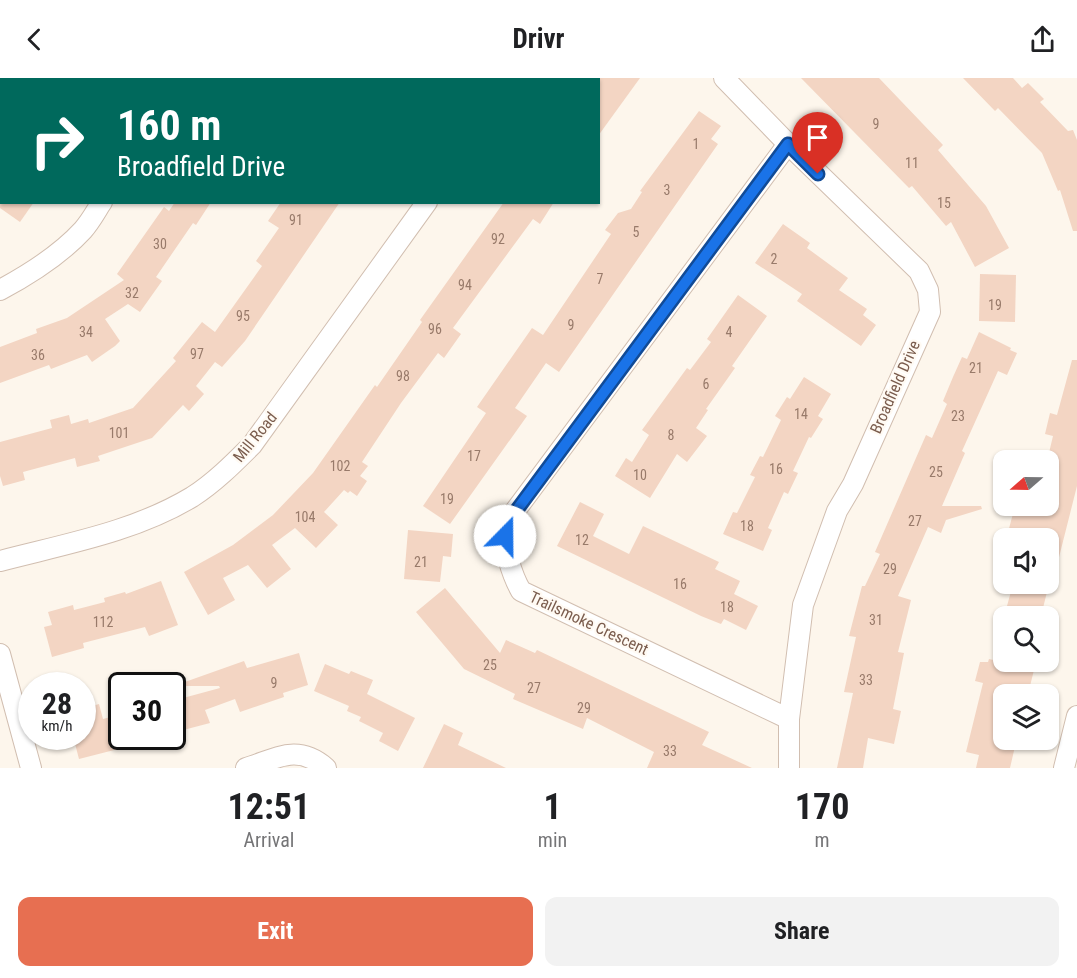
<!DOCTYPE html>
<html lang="en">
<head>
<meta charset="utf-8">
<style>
	:root { --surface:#fff; --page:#f2f2f2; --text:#202124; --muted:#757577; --accent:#e76f51 }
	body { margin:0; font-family:"Roboto Condensed",sans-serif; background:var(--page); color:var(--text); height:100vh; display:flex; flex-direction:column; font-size:22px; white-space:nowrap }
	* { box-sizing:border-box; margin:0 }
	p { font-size:20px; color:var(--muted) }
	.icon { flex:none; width:33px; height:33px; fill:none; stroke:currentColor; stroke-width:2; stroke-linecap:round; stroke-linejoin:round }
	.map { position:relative; height:690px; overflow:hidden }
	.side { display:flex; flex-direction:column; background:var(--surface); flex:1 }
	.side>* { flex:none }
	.top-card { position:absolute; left:0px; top:0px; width:600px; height:126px; box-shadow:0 2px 4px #0004; background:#00695c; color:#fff; overflow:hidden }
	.needle { width:39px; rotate:250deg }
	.controls { position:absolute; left:993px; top:372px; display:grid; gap:12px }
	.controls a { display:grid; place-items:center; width:66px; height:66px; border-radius:12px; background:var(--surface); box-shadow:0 2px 4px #0004; font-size:30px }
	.speed { position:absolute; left:18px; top:594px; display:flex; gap:12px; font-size:30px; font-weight:700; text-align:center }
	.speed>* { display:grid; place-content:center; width:78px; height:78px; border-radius:50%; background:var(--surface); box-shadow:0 2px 4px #0004; line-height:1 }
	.speed small { font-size:15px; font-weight:400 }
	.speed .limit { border:3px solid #111; border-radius:9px; background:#fff; color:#111 }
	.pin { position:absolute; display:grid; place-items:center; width:51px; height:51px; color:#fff; margin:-62px -26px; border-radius:50% 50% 50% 0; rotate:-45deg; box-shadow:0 0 6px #0007 }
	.pin .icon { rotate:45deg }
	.me { position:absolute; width:66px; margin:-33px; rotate:22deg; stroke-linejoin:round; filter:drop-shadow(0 0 4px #0008) }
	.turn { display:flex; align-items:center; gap:21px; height:126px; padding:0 18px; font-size:27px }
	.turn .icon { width:78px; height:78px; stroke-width:2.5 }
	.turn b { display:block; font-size:42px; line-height:51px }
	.eta { display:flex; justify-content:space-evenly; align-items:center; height:102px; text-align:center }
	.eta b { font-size:36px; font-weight:700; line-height:42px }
	.action { display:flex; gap:12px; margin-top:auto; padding:12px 18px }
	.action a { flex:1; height:69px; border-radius:12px; background:var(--accent); color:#fff; font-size:24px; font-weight:700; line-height:69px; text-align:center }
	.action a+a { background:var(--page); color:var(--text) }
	header { display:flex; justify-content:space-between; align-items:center; height:78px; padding:0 18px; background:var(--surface); font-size:27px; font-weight:700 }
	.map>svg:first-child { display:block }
	.building { fill:#f3d5c3 }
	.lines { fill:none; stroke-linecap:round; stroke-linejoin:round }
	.street-casing { stroke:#d1beb0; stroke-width:22 }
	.street { stroke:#fff; stroke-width:20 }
	.route-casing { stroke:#114b97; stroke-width:15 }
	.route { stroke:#1a73e8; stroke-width:10 }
	.labels { text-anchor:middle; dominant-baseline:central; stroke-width:4.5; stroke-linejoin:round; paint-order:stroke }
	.number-label { font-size:14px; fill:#987a6a }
	.street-label { font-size:16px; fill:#7a5c4d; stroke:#fffaf3 }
</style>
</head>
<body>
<header><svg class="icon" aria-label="back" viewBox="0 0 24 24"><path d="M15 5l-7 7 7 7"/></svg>Drivr<svg class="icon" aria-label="share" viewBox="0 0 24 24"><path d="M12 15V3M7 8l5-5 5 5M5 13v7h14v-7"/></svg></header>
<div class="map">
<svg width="1077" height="690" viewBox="0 0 1077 690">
	<rect width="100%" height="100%" fill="#fdf6ec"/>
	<g class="building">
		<polygon points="598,0 640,0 598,58"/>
		<polygon points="801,0 879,0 943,67 938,72 986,128 1009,170 975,189 951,144 946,148 912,108 909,110"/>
		<polygon points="963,0 1013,0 1022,10 1028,5 1044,21 1040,24 1068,53 1073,52 1077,62 1077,153 1073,153 1060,112 1058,113 1042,75 998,30 995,33"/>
		<polygon points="699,33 721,48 711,61 718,66 559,294 546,285 515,330 527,338 450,446 423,428 486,335 477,329 532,250 543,257 611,156 605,152 618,135 631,131 642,114 640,113"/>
		<polygon points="0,124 34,124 20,144 0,130"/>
		<polygon points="175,124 211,124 196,147 193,145 156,199 162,203 140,234 128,226 105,241 120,263 115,268 92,284 87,277 51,291 49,287 0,305 0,269 37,255 36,251 67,240 124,202 117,196 164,129 169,133"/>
		<polygon points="281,124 340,124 245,263 222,289 215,284 196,308 204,316 189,333 183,327 152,360 98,378 100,383 77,389 75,380 23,394 25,402 3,408 0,398 0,364 52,350 50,342 69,337 71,346 88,341 89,345 133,330 176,283 173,280 202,244 215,254 262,188 256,183 279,150 268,143"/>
		<polygon points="504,124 554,124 540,146 533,141 453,250 461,256 444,280 438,275 401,325 362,384 368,388 360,398 367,403 357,418 350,413 348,415 344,412 324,434 338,447 316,470 295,450 272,467 291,491 267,510 248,487 223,500 235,522 208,537 184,494 233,467 273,437 313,395 375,307 377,309 422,244 420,242"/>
		<polygon points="783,146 810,165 807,170 848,200 839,212 867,231 863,237 876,247 861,268 797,223 802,216 755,185"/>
		<polygon points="980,196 1016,197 1015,244 979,243"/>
		<polygon points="738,217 767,238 732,288 735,290 706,331 708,332 696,350 707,358 687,384 677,376 650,420 615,398 626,380 632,384 649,357 642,352 687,290 690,292 711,264 707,261"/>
		<polygon points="979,254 1011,270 1010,272 1017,275 1007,297 998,293 962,373 965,375 942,428 981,428 982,431 946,442 941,455 928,449 898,518 911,522 898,574 904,575 893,631 901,633 894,666 868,660 863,690 837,690 853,615 844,614 856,559 849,558 862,508 865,508 880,476 875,474 926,357 932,360 947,326 943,323 953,299 962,279 967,281"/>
		<polygon points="1072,282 1077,282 1077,408 1054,499 1048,498 1048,460 1016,460 1007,458 1015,428 1048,428 1048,401 1054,380 1048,379 1053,358 1045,356 1050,335 1057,337"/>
		<polygon points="804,299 831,316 818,338 823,341 811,360 809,359 793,393 798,395 788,416 784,414 768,450 772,452 763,473 723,456 733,434 737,435 755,399 750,397 760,378 763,379 781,342 775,338 787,319 790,321"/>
		<polygon points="580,424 604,436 593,458 629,476 643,448 719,484 715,491 740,503 734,516 758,528 746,552 724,541 721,546 701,538 557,468"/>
		<polygon points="408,452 453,456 451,479 443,478 440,504 404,501"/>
		<polygon points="161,503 178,547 149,558 145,549 83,565 84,570 52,579 44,549 52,547 48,534 73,527 74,532 105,524 104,520 125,514 126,516"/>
		<polygon points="1013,506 1049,506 1041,538 1011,538 1013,530 1007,528"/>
		<polygon points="445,510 500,575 506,562 535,575 537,572 709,654 702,667 752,690 647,690 654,674 587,640 583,651 513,621 515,616 464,591 416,534"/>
		<polygon points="299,575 308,607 283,615 284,619 240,634 235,621 205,632 210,645 172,655 172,623 220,610 219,608 183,608 182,605 244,583 247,590"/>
		<polygon points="989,581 1002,584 1036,584 1029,612 1014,609 1013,616 1004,616 1004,662 1016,664 1010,690 976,690 979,677 966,674 983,605 975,603 980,584 988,584"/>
		<polygon points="325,586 349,596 351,593 373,602 367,616 415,640 398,673 379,663 383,655 359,643 361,639 347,633 349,628 314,613"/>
		<polygon points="99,626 103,641 122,636 122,670 79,681 73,658 82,658 82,631"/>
		<polygon points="444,646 463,655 458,667 506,690 423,690"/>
	</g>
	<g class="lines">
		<g class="street-casing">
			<g id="street">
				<polyline points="724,0 788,66 919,193 928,212 930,234 853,406 837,433 803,527 789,641 789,690"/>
				<polyline points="192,2 193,0"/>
				<polyline points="515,2 516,0"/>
				<path d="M788,66l-273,367c-2,5 -8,11 -9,16 -5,17 7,50 15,64l268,128"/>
				<path d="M0,212c30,-16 60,-35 83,-60 8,-9 13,-19 19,-28"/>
				<path d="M0,483c65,-17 134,-29 192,-64 22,-14 41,-33 60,-52l175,-243"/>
				<polyline points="0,576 31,690"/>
				<path d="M246,690c30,-9 51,-25 80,0"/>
				<polyline points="1064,690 1077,638"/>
			</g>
		</g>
		<use href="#street" class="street"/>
	</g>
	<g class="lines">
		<g class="route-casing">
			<polyline id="route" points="505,458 506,449 516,433 788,66 818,96"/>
		</g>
		<use href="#route" class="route"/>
	</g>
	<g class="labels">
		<g class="number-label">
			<text x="876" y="46">9</text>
			<text x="696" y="66">1</text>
			<text x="912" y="85">11</text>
			<text x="667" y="112">3</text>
			<text x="944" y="125">15</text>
			<text x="296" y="142">91</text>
			<text x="636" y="154">5</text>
			<text x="498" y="161">92</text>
			<text x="160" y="166">30</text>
			<text x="774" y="181">2</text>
			<text x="600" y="201">7</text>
			<text x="465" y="207">94</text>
			<text x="132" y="215">32</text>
			<text x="995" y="227">19</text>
			<text x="243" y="238">95</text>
			<text x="571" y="247">9</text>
			<text x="435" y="251">96</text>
			<text x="86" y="254">34</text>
			<text x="729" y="254">4</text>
			<text x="197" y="276">97</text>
			<text x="38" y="277">36</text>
			<text x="976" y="290">21</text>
			<text x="403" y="298">98</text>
			<text x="706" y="306">6</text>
			<text x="801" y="336">14</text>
			<text x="958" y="338">23</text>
			<text x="119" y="355">101</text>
			<text x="671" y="357">8</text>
			<text x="474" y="378">17</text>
			<text x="340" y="388">102</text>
			<text x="776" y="391">16</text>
			<text x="936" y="394">25</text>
			<text x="640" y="397">10</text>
			<text x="447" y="421">19</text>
			<text x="305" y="439">104</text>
			<text x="915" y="443">27</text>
			<text x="747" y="448">18</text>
			<text x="582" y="462">12</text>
			<text x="421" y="484">21</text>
			<text x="890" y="491">29</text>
			<text x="680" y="506">16</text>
			<text x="727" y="529">18</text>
			<text x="876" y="542">31</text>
			<text x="103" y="544">112</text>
			<text x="490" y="587">25</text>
			<text x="866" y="602">33</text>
			<text x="274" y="605">9</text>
			<text x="534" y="610">27</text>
			<text x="584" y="630">29</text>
			<text x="670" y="673">33</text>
		</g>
		<g class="street-label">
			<text transform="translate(895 309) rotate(-66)">Broadfield Drive</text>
			<text transform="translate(255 359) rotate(-51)">Mill Road</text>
			<text transform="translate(589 545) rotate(25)">Trailsmoke Crescent</text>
		</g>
	</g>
</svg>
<div class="controls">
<a><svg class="needle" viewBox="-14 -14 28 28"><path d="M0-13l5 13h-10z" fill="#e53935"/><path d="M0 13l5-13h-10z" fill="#757577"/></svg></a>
<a><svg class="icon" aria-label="sound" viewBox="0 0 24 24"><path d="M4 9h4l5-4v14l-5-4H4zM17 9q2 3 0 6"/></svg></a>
<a><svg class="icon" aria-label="search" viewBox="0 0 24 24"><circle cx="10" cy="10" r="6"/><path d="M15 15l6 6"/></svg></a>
<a><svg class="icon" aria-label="layers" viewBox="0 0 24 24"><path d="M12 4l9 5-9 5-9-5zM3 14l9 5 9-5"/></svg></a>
</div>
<div class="speed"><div>28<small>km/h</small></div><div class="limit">30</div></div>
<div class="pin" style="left:818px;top:96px;background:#d93025"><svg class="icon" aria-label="arrive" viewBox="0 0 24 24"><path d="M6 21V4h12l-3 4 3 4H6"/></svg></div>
<svg class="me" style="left:505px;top:458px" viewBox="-20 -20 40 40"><circle r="19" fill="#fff"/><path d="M0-13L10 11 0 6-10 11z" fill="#1a73e8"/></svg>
<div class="top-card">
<div class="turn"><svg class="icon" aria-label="right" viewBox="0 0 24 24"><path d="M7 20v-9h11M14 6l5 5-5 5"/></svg><div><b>160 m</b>Broadfield Drive</div></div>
</div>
</div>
<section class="side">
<div class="eta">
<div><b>12:51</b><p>Arrival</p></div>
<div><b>1</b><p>min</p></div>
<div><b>170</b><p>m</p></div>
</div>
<div class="action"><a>Exit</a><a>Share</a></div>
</section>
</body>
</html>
